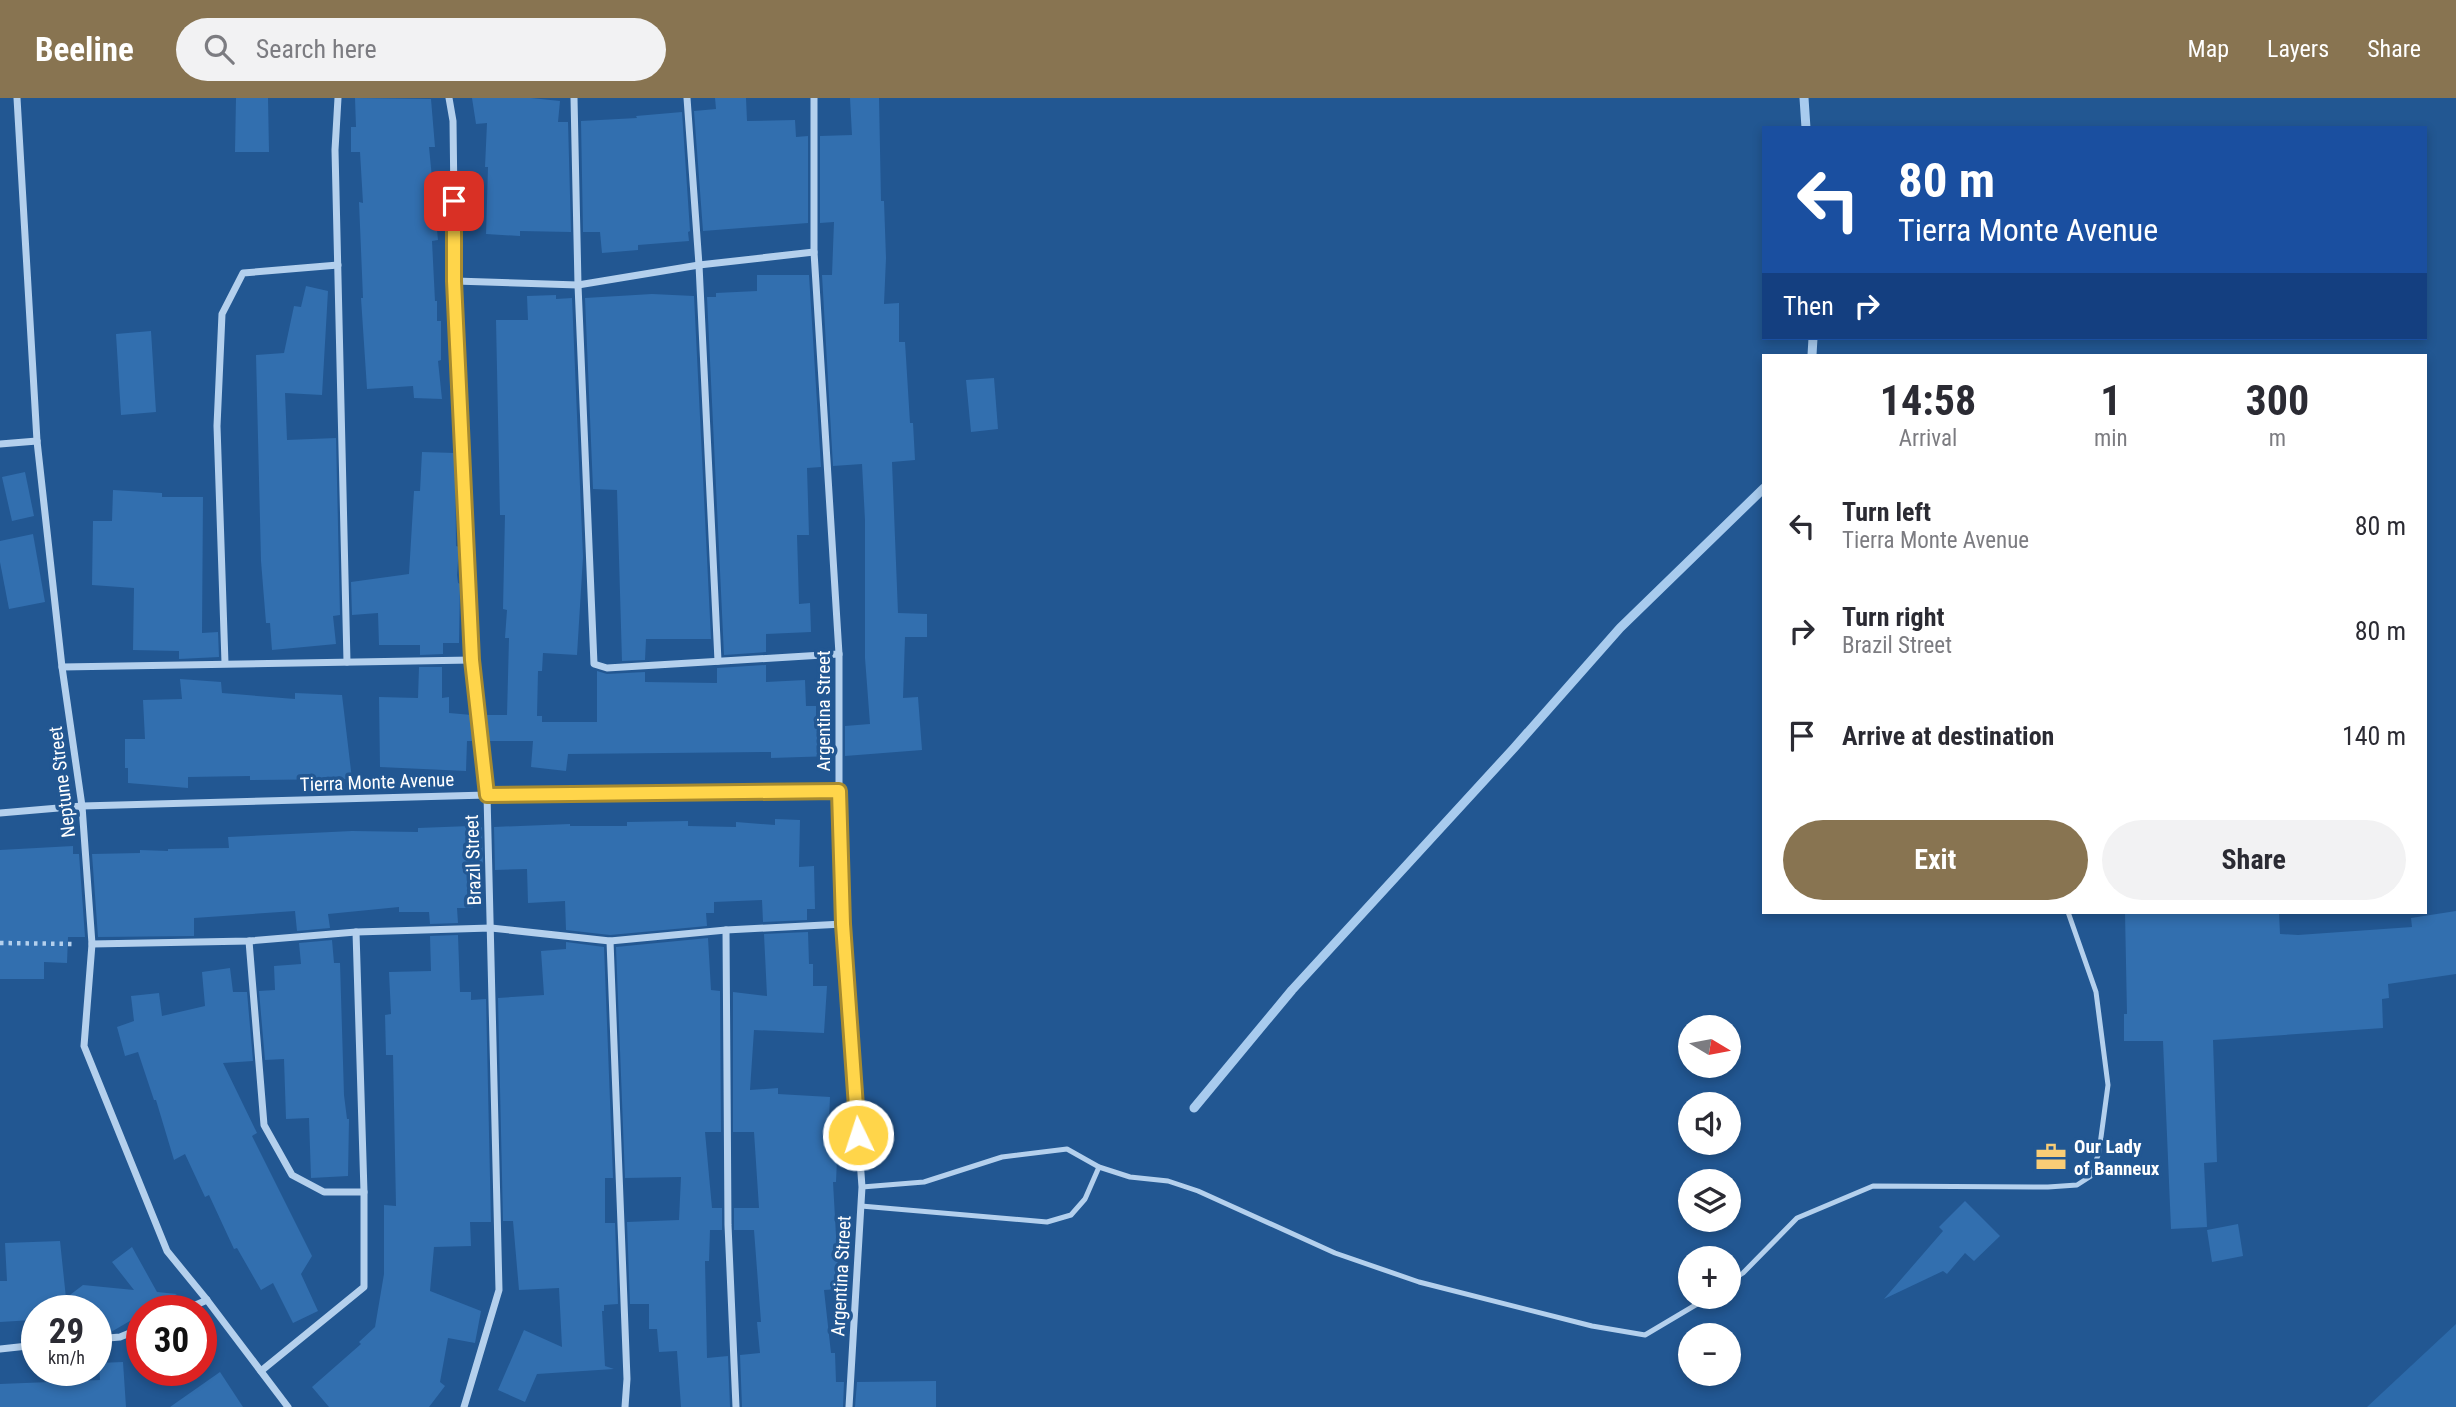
<!DOCTYPE html>
<html lang="en">
<head>
<meta charset="utf-8">
<style>
	:root { --surface:#fff; --page:#f2f2f3; --text:#2b2b33; --muted:#7c7c81; --accent:#887451 }
	body { margin:0; font-family:"Roboto Condensed",sans-serif; background:var(--page); color:var(--text); height:100vh; display:flex; flex-direction:column; font-size:26px; white-space:nowrap }
	* { box-sizing:border-box; margin:0 }
	p { font-size:23px; color:var(--muted) }
	.icon { flex:none; width:38px; height:38px; fill:none; stroke:currentColor; stroke-width:2; stroke-linecap:round; stroke-linejoin:round }
	.map { position:relative; flex:1; overflow:hidden }
	.side { position:absolute; left:1762px; top:256px; width:665px; height:560px; display:flex; flex-direction:column; background:var(--surface); border-radius:0px; box-shadow:0 4px 10px #0003 }
	.side>* { flex:none }
	.top-card { position:absolute; left:1762px; top:28px; width:665px; height:214px; border-radius:0px; box-shadow:0 4px 10px #0003; background:#1a4fa0; color:#fff; overflow:hidden }
	.needle { width:46px; rotate:100deg }
	.fabs { position:absolute; left:1678px; top:917px; display:grid; gap:14px }
	.fabs a { display:grid; place-items:center; width:63px; height:63px; border-radius:50%; background:var(--surface); box-shadow:0 4px 10px #0003; font-size:35px }
	.speed { position:absolute; left:21px; top:1197px; display:flex; gap:14px; font-size:35px; font-weight:700; text-align:center }
	.speed>* { display:grid; place-content:center; width:91px; height:91px; border-radius:50%; background:var(--surface); box-shadow:0 4px 10px #0003; line-height:1 }
	.speed small { font-size:18px; font-weight:400 }
	.speed .limit { border:10px solid #d22; background:#fff; color:#111 }
	.pin { position:absolute; display:grid; place-items:center; width:60px; height:60px; color:#fff; margin:-30px; border-radius:14px; box-shadow:0 4px 10px #0006 }
	.me { position:absolute; width:77px; margin:-38px; rotate:356deg; stroke-linejoin:round; filter:drop-shadow(0 0 5px #0008) }
	.turn { display:flex; align-items:center; gap:24px; height:147px; padding:0 21px; font-size:32px }
	.turn .icon { width:91px; height:91px; stroke-width:2.5 }
	.turn b { display:block; font-size:49px; line-height:60px }
	.then { display:flex; align-items:center; height:66px; padding:0 21px; background:#0003; gap:14px; font-size:26px }
	.eta { display:flex; justify-content:space-evenly; align-items:center; height:119px; text-align:center }
	.eta b { font-size:42px; font-weight:700; line-height:49px }
	.action { display:flex; gap:14px; margin-top:auto; padding:14px 21px }
	.action a { flex:1; height:80px; border-radius:42px; background:var(--accent); color:#fff; font-size:28px; font-weight:700; line-height:80px; text-align:center }
	.action a+a { background:var(--page); color:var(--text) }
	ul { padding:0; list-style:none }
	li { display:flex; align-items:center; gap:21px; height:105px; padding:0 21px }
	li div { flex:1 }
	li b { display:block; font-size:26px }
	li em { font-style:normal }
	header { display:flex; align-items:center; gap:42px; box-sizing:border-box; height:98px; padding:0 35px; background:var(--accent); color:#fff }
	header strong { font-size:33px }
	nav { display:flex; gap:38px; margin-inline-start:auto; font-size:24px }
	.search { width:490px; height:63px; background:var(--page); display:flex; align-items:center; gap:18px; box-sizing:border-box; padding:0 24px; border-radius:38px; color:var(--muted); font-size:26px }
	.map>svg:first-child { display:block }
	.green { fill:#2c6aaa }
	.lines { fill:none; stroke-linecap:round; stroke-linejoin:round }
	.stream { stroke:#a8cbee; stroke-width:9 }
	.building { fill:#326faf }
	.path { stroke:#b4d0ed; stroke-width:4.5; stroke-dasharray:3.5 5; stroke-linecap:butt }
	.lane { stroke:#b4d0ed; stroke-width:5 }
	.street { stroke:#b4d0ed; stroke-width:7 }
	.route-casing { stroke:#a68a30; stroke-width:18 }
	.route { stroke:#ffd54a; stroke-width:12 }
	.labels { text-anchor:middle; dominant-baseline:central; stroke-width:7; stroke-linejoin:round; paint-order:stroke }
	.street-label { font-size:19px; fill:#fff; stroke:#225792 }
	.poi-label { font-size:19px; font-weight:bold; fill:#fff; stroke:#225792; text-anchor:start }
</style>
</head>
<body>
<header>
<strong>Beeline</strong>
<div class="search"><svg class="icon" aria-label="search" viewBox="0 0 24 24"><circle cx="10" cy="10" r="6"/><path d="M15 15l6 6"/></svg>Search here</div>
<nav><a>Map</a><a>Layers</a><a>Share</a></nav>
</header>
<div class="map">
<svg width="2456" height="1309" viewBox="0 0 2456 1309">
	<rect width="100%" height="100%" fill="#225792"/>
	<polygon class="green" points="2456,1226 2456,1309 2367,1309"/>
	<g class="lines">
		<g class="stream">
			<polyline points="1804,0 1806,30"/>
			<polyline points="1812,257 1813,240"/>
			<polyline points="1194,1010 1292,892 1514,650 1620,530 1764,390"/>
		</g>
	</g>
	<g class="building">
		<polygon points="236,0 268,0 269,54 235,54"/>
		<polygon points="355,0 431,1 435,49 429,49 438,142 432,143 435,203 437,203 437,223 441,223 441,262 438,263 442,301 414,300 413,288 367,291 361,200 363,200 359,104 363,105 360,54 351,54 351,29 356,29"/>
		<polygon points="472,0 531,0 560,3 558,24 568,24 571,134 520,133 520,138 486,136 488,69 485,69 487,25 476,26"/>
		<polygon points="715,0 746,0 747,23 795,22 796,39 808,38 808,125 703,133 694,13 716,11"/>
		<polygon points="850,0 879,0 881,103 884,103 886,160 884,206 899,205 899,244 905,244 910,325 913,325 915,362 892,364 898,515 927,516 927,539 905,539 903,600 918,599 922,652 845,658 845,628 870,626 865,560 865,422 862,366 833,368 822,177 832,177 834,124 820,125 820,38 852,37"/>
		<polygon points="682,14 690,133 688,134 689,143 638,147 638,152 602,155 600,134 583,134 581,23 637,20 636,18"/>
		<polygon points="757,177 809,177 821,369 807,370 809,437 797,437 799,506 810,505 811,534 766,536 766,554 724,557 707,199 716,199 716,195 757,193"/>
		<polygon points="306,188 328,193 322,297 285,295 287,342 336,340 340,517 333,518 336,546 272,552 270,525 266,525 261,463 256,257 284,255 294,208 301,209"/>
		<polygon points="652,196 694,198 711,541 646,541 645,562 622,563 617,392 593,391 585,200"/>
		<polygon points="556,197 556,201 572,200 583,459 577,557 543,555 542,573 538,573 537,618 542,618 542,624 597,624 597,573 607,576 645,574 645,584 717,585 717,570 766,567 766,584 805,582 806,608 816,608 816,631 833,629 833,658 771,660 771,654 568,656 566,673 531,669 533,643 487,643 484,617 507,617 509,540 505,540 507,512 503,511 505,417 500,417 496,222 528,222 527,198"/>
		<polygon points="151,233 156,314 121,317 116,236"/>
		<polygon points="994,280 998,331 971,334 966,282"/>
		<polygon points="422,354 455,355 456,448 459,449 457,477 458,485 460,486 459,545 443,545 443,556 420,557 420,547 379,547 378,515 352,517 351,484 409,476 414,393 420,393"/>
		<polygon points="25,374 34,418 12,423 2,379"/>
		<polygon points="113,392 162,395 162,399 203,399 202,535 218,534 219,559 179,561 179,553 133,552 134,490 92,487 93,423 112,423"/>
		<polygon points="33,436 45,504 9,511 0,464 0,443"/>
		<polygon points="419,569 442,569 442,600 449,599 449,615 472,617 475,643 467,643 466,673 380,669 379,599 418,600"/>
		<polygon points="180,581 221,584 222,595 295,601 295,595 342,597 352,681 250,682 250,678 188,679 188,690 128,685 128,670 125,670 125,641 145,641 143,602 182,601"/>
		<polygon points="775,721 800,722 799,769 814,768 815,811 807,811 807,822 763,824 762,802 714,804 714,815 706,815 707,828 610,837 566,832 565,803 528,805 527,771 495,772 494,729 570,726 570,728 627,728 627,724 688,723 688,728 736,729 736,724 775,727"/>
		<polygon points="470,728 482,729 483,772 473,773 473,810 457,810 458,825 430,826 429,814 399,814 399,809 328,816 330,830 297,833 295,813 194,820 194,838 98,839 92,756 140,755 140,752 168,753 168,751 229,750 228,739 352,733 418,734 418,730"/>
		<polygon points="73,748 73,756 79,756 85,839 68,839 67,865 44,864 44,881 0,881 0,752"/>
		<polygon points="2456,813 2456,876 2388,886 2389,900 2382,901 2383,930 2213,942 2217,1064 2204,1065 2207,1129 2171,1131 2163,943 2124,943 2124,916 2127,916 2125,814 2279,814 2280,836 2298,837 2412,829 2411,820"/>
		<polygon points="808,834 809,866 813,866 813,888 827,888 824,935 754,932 750,992 778,990 778,996 830,999 829,1022 833,1022 832,1061 837,1061 836,1084 833,1084 839,1191 824,1192 831,1255 835,1255 836,1284 844,1284 843,1309 742,1309 740,1257 760,1255 757,1224 761,1224 754,1132 734,1132 734,1110 759,1110 754,1034 733,1034 733,894 767,898 764,836"/>
		<polygon points="458,837 460,894 471,894 471,902 486,901 491,1124 470,1124 471,1148 434,1149 430,1193 481,1213 475,1245 448,1240 440,1284 445,1288 429,1309 329,1309 312,1289 361,1246 359,1244 375,1229 384,1176 384,1107 396,1108 393,957 386,957 385,917 391,916 389,874 431,873 430,838"/>
		<polygon points="708,840 711,892 720,893 721,1034 705,1034 712,1110 722,1110 722,1132 710,1132 709,1163 705,1163 707,1260 728,1258 730,1309 681,1309 677,1253 659,1254 657,1231 649,1231 649,1206 630,1206 627,1124 679,1122 681,1079 625,1080 616,849"/>
		<polygon points="332,842 334,865 340,865 344,997 347,1021 349,1021 348,1078 311,1080 309,1020 286,1021 284,961 265,962 259,893 275,892 274,868 301,866 299,845"/>
		<polygon points="566,844 604,849 613,1080 605,1080 605,1125 615,1125 618,1206 604,1207 604,1213 602,1213 605,1268 614,1271 537,1276 525,1304 498,1292 524,1232 562,1249 559,1190 519,1192 513,1123 503,1123 498,900 544,897 541,853 566,851"/>
		<polygon points="230,870 233,894 247,894 253,963 223,965 257,1035 252,1038 312,1158 301,1176 318,1213 293,1225 273,1185 261,1192 237,1150 234,1151 209,1097 205,1099 185,1056 174,1062 156,1002 154,1002 138,954 125,958 117,929 134,923 131,898 159,895 162,918 205,908 202,874"/>
		<polygon points="1965,1103 2000,1138 1974,1163 1965,1155 1947,1176 1943,1173 1884,1201 1943,1133 1939,1129"/>
		<polygon points="2238,1126 2243,1158 2212,1164 2207,1132"/>
		<polygon points="60,1143 66,1200 83,1187 134,1192 112,1164 132,1149 157,1194 177,1196 163,1204 168,1213 142,1213 142,1216 111,1234 98,1235 96,1213 32,1213 33,1222 0,1224 0,1183 7,1183 5,1145"/>
		<polygon points="123,1264 126,1309 0,1309 0,1286 100,1282 99,1265"/>
		<polygon points="220,1274 243,1309 170,1309"/>
		<polygon points="936,1283 936,1309 855,1309 857,1284"/>
	</g>
	<g class="lines">
		<polyline class="path" points="0,845 76,846"/>
		<g class="lane">
			<polyline points="862,1089 924,1084 1002,1059 1067,1051 1099,1069 1130,1079 1168,1083 1198,1093 1335,1155 1419,1184 1592,1228 1645,1237 1709,1199"/>
			<polyline points="861,1108 1047,1124 1071,1117 1085,1101 1099,1069"/>
			<polyline points="1729,1184 1743,1175 1797,1120 1873,1088 2048,1089 2077,1087 2091,1078 2099,1054 2108,987 2096,894 2068,814"/>
		</g>
		<g class="street">
			<polyline points="17,0 37,343 62,569 82,708 92,846 84,948 167,1153 207,1202 288,1309"/>
			<polyline points="338,0 335,52 347,564"/>
			<polyline points="449,0 453,23 455,183 472,562 487,697 499,1192 464,1309"/>
			<polyline points="574,0 578,187 594,566 607,570 839,556"/>
			<polyline points="687,0 699,167 718,563"/>
			<polyline points="814,0 814,154 839,556 839,693 843,826 862,1089 849,1309"/>
			<polyline points="455,183 578,187 699,167 814,154"/>
			<polyline points="0,346 37,343"/>
			<polyline points="225,565 217,328 222,216 243,175 338,167"/>
			<polyline points="62,569 472,562"/>
			<polyline points="0,715 82,708 487,697 839,693"/>
			<polyline points="726,832 728,1127 736,1309"/>
			<polyline points="249,843 264,1027 292,1077 324,1094 364,1094"/>
			<polyline points="610,843 627,1281 625,1309"/>
			<polyline points="92,846 249,843 356,834 491,830 610,843 726,832 843,826"/>
			<polyline points="182,1213 207,1202"/>
			<polyline points="96,1241 120,1239 142,1230"/>
			<polyline points="0,1251 37,1247"/>
			<polyline points="261,1273 364,1189 364,1094 356,834"/>
		</g>
	</g>
	<g class="lines">
		<g class="route-casing">
			<polyline id="route" points="454,103 454,183 472,562 487,697 839,693 843,826 858,1037"/>
		</g>
		<use href="#route" class="route"/>
	</g>
	<defs>
		<g id="office-bare" transform="scale(2.415)"><path d="M-6-3h4V-5.5h4V-3h4V5H-6ZM-1-4.5V-3h2v-1.5ZM-6 0V1H6V0Z" fill="#f9cd76" stroke="#225792" stroke-width="2.5" paint-order="stroke"/></g>
	</defs>
	<g fill-rule="evenodd">
		<use href="#office-bare" x="2051" y="1059"/>
	</g>
	<g class="labels">
		<g class="street-label">
			<text transform="translate(823 613) rotate(-90)">Argentina Street</text>
			<text transform="translate(62 684) rotate(-97)">Neptune Street</text>
			<text transform="translate(377 684) rotate(-2)">Tierra Monte Avenue</text>
			<text transform="translate(473 762) rotate(-92)">Brazil Street</text>
			<text transform="translate(841 1178) rotate(-87)">Argentina Street</text>
		</g>
		<g class="poi-label">
			<text x="2074" y="1048">Our Lady<tspan x="2074" dy="22">of Banneux</tspan></text>
		</g>
	</g>
</svg>
<div class="fabs">
<a><svg class="needle" viewBox="-14 -14 28 28"><path d="M0-13l5 13h-10z" fill="#e53935"/><path d="M0 13l5-13h-10z" fill="#7c7c81"/></svg></a>
<a><svg class="icon" aria-label="sound" viewBox="0 0 24 24"><path d="M4 9h4l5-4v14l-5-4H4zM17 9q2 3 0 6"/></svg></a>
<a><svg class="icon" aria-label="layers" viewBox="0 0 24 24"><path d="M12 4l9 5-9 5-9-5zM3 14l9 5 9-5"/></svg></a>
<a>+</a>
<a>−</a>
</div>
<div class="speed"><div>29<small>km/h</small></div><div class="limit">30</div></div>
<div class="pin" style="left:454px;top:103px;background:#d93025"><svg class="icon" aria-label="arrive" viewBox="0 0 24 24"><path d="M6 21V4h12l-3 4 3 4H6"/></svg></div>
<svg class="me" style="left:858px;top:1037px" viewBox="-20 -20 40 40"><circle r="17" fill="#ffd54a" stroke="#fff" stroke-width="3"/><path d="M0-11L8 9 0 5-8 9z" fill="#fff"/></svg>
<div class="top-card">
<div class="turn"><svg class="icon" aria-label="left" viewBox="0 0 24 24"><path d="M17 20v-9H6M10 6l-5 5 5 5"/></svg><div><b>80 m</b>Tierra Monte Avenue</div></div>
<div class="then">Then<svg class="icon" aria-label="right" viewBox="0 0 24 24"><path d="M7 20v-9h11M14 6l5 5-5 5"/></svg></div>
</div>
<section class="side">
<div class="eta">
<div><b>14:58</b><p>Arrival</p></div>
<div><b>1</b><p>min</p></div>
<div><b>300</b><p>m</p></div>
</div>
<ul>
<li><svg class="icon" aria-label="left" viewBox="0 0 24 24"><path d="M17 20v-9H6M10 6l-5 5 5 5"/></svg><div><b>Turn left</b><p>Tierra Monte Avenue</p></div><em>80 m</em></li>
<li><svg class="icon" aria-label="right" viewBox="0 0 24 24"><path d="M7 20v-9h11M14 6l5 5-5 5"/></svg><div><b>Turn right</b><p>Brazil Street</p></div><em>80 m</em></li>
<li><svg class="icon" aria-label="arrive" viewBox="0 0 24 24"><path d="M6 21V4h12l-3 4 3 4H6"/></svg><div><b>Arrive at destination</b></div><em>140 m</em></li>
</ul>
<div class="action"><a>Exit</a><a>Share</a></div>
</section>
</div>
</body>
</html>
